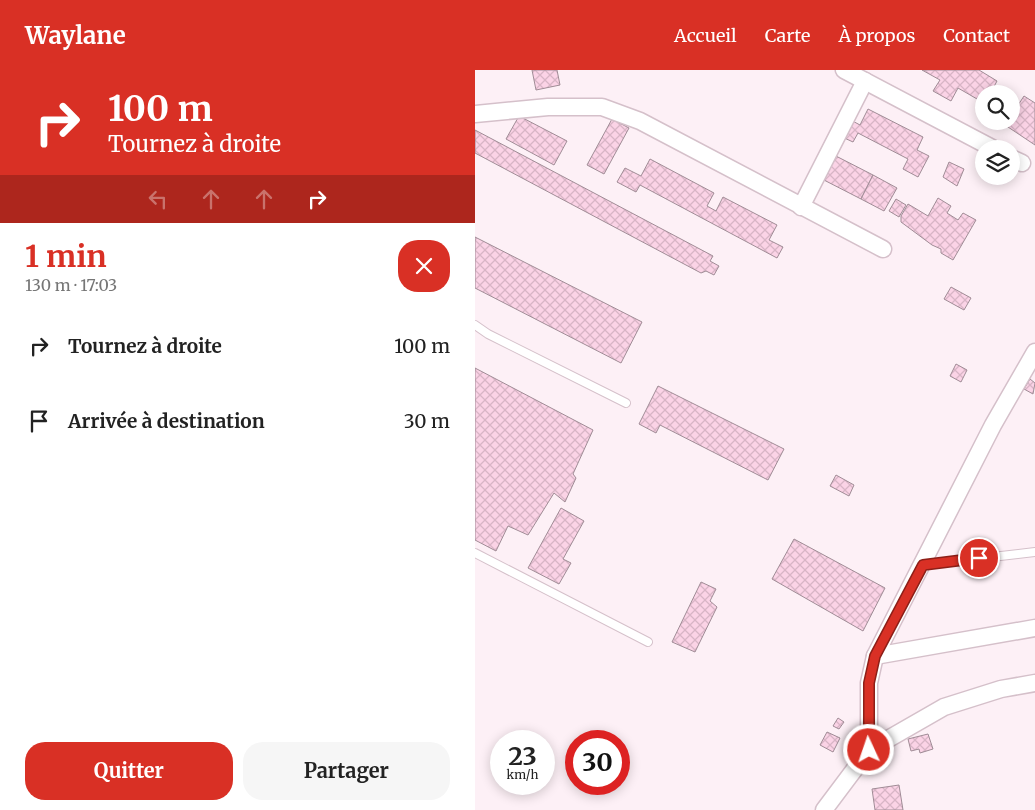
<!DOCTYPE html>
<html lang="fr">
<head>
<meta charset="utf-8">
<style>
	:root { --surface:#fff; --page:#f6f6f6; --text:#222; --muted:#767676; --accent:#d93025 }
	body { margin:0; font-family:Merriweather,serif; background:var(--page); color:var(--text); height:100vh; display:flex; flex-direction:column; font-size:19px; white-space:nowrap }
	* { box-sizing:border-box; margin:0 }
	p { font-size:16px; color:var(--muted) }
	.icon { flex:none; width:28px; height:28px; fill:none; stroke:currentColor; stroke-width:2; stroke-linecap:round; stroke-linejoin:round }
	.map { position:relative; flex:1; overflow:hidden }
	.sheet { display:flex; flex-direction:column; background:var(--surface); width:475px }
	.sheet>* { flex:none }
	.banner { background:#d93025; color:#fff; overflow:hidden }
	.tools { position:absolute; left:500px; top:15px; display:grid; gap:10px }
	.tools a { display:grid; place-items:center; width:45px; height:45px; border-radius:50%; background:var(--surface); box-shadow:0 2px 12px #0003; font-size:25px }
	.speed { position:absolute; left:15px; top:660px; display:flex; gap:10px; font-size:25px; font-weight:700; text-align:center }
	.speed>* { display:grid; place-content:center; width:65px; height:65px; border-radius:50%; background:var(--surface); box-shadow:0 2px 12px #0003; line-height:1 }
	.speed small { font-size:12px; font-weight:400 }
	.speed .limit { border:8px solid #d22; background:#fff; color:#111 }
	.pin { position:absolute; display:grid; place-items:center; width:42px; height:42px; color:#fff; margin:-21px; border:2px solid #fff; border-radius:50%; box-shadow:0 1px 5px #0007 }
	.me { position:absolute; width:55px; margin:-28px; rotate:357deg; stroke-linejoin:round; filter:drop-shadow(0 0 4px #0008) }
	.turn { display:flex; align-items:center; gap:18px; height:105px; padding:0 25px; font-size:22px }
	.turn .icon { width:65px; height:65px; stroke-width:2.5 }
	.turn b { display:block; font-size:35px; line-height:42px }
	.lanes { display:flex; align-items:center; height:48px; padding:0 25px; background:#0003; justify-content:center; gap:25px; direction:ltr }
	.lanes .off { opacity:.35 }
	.round { display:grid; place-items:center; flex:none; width:52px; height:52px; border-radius:20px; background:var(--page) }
	.summary { display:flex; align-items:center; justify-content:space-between; height:85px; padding:0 25px }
	h1 { font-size:30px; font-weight:700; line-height:38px; color:var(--accent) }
	.primary-button { display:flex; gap:10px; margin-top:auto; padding:10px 25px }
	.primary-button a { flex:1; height:58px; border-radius:20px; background:var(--accent); color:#fff; font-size:20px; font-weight:700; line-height:58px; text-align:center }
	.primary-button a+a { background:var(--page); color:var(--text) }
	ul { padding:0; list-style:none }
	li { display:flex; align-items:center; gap:15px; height:75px; padding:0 25px }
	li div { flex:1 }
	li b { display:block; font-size:19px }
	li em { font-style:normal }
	header { display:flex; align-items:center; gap:30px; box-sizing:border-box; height:70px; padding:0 25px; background:var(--accent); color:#fff }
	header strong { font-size:24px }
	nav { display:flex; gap:28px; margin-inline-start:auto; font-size:18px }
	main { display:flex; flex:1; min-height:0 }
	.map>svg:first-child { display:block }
	.building { fill:url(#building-cross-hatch); stroke:#a08c96 }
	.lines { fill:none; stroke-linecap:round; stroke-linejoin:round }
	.service-casing { stroke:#d5c0ca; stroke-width:10 }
	.minor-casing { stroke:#d5c0ca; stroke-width:19 }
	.service { stroke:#fff; stroke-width:8 }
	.minor { stroke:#fff; stroke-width:16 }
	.route-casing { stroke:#8d1f18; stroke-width:12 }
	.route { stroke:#d93025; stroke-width:9 }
</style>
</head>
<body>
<header>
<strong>Waylane</strong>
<nav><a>Accueil</a><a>Carte</a><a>À propos</a><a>Contact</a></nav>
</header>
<main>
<section class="sheet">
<div class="banner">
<div class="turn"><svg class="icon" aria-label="right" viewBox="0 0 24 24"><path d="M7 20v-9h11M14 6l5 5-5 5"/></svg><div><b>100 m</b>Tournez à droite</div></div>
<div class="lanes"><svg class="icon off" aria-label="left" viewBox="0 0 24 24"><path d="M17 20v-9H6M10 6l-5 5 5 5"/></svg><svg class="icon off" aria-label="ahead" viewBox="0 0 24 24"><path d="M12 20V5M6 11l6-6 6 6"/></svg><svg class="icon off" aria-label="ahead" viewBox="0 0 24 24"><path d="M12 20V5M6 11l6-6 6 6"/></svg><svg class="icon" aria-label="right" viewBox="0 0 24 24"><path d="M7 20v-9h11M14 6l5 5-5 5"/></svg></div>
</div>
<div class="summary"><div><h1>1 min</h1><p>130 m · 17:03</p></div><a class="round" style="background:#d93025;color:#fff"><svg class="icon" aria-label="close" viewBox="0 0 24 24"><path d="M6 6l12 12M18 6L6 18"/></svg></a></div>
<ul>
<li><svg class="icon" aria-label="right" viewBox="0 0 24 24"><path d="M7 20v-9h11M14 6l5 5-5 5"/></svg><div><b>Tournez à droite</b></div><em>100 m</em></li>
<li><svg class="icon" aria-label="arrive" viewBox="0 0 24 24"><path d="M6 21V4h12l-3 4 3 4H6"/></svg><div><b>Arrivée à destination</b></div><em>30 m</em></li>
</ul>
<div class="primary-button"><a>Quitter</a><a>Partager</a></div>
</section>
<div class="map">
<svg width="560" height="740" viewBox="0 0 560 740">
	<defs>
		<pattern id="building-cross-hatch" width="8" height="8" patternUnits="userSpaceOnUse" patternTransform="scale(1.25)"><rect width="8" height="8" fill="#fbd3e6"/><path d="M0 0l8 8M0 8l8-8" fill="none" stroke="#d8b5c6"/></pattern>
	</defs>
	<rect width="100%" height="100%" fill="#fdf0f6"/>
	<g class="building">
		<polygon points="57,0 82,0 85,15 61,20"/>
		<polygon points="447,0 504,0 522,11 515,24 509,24 509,33 483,18 476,31 458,21 465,10"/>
		<polygon points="549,26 560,33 560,75 530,55 533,51 536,51 536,46"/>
		<polygon points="393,39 448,67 442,80 454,86 443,107 428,99 433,89 383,63 378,72 363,65 372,48 385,55"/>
		<polygon points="44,46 92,71 79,95 31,69"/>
		<polygon points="137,49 154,58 129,104 112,95"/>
		<polygon points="0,60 238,186 235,191 244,196 239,205 231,201 226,203 0,83"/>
		<polygon points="357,84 398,105 386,129 345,108"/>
		<polygon points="175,89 239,123 232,136 241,141 248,127 302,155 294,170 308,177 302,188 165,115 161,122 142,112 150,98 166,106"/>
		<polygon points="474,92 489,99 482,116 468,107"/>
		<polygon points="398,105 422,118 409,141 386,129"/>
		<polygon points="463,128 476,136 472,143 483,150 488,143 501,150 478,190 466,183 466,179 457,175 426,152 426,146 433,134 453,146"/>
		<polygon points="421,129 431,135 424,147 414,141"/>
		<polygon points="0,167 167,252 146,293 0,218"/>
		<polygon points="476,217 496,228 489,240 469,229"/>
		<polygon points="481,294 492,300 486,312 475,306"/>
		<polygon points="0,298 118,360 98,404 101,408 90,432 79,423 53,465 33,456 21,481 0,470"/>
		<polygon points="555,309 560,313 558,324 549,319"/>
		<polygon points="183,316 309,379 293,410 185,355 181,363 164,354"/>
		<polygon points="361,405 379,415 374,426 355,416"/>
		<polygon points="86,438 109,451 88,489 96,493 84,514 53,498"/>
		<polygon points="319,469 410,518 388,561 297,509"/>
		<polygon points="226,512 241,519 235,531 242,537 220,582 197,572"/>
		<polygon points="363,648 369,652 364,659 358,656"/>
		<polygon points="352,662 365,668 358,682 345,675"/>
		<polygon points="453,664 458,679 445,683 444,679 436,681 433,669"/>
		<polygon points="424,715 428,740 400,740 397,719"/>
	</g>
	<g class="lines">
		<g class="service-casing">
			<g id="service">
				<polyline points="0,255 13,264 151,333"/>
				<polyline points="0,483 173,572"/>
				<polyline points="448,495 560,482"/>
			</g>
		</g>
		<g class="minor-casing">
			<g id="minor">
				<polyline points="369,0 519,79"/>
				<polyline points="0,44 73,37 127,37 165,51 408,179"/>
				<polyline points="536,88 547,93"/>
				<polyline points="326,137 390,11"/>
				<polyline points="400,586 560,558"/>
				<polyline points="394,680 394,613 400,586 518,355 560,282"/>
				<polyline points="349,740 394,680 469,637 526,619 560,613"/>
			</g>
		</g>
		<use href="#service" class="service"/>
		<use href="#minor" class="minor"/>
	</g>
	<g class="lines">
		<g class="route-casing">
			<polyline id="route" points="394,680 394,613 400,586 448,495 504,488"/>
		</g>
		<use href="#route" class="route"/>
	</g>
</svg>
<div class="tools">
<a><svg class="icon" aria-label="search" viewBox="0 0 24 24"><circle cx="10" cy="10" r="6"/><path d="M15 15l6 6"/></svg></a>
<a><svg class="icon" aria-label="layers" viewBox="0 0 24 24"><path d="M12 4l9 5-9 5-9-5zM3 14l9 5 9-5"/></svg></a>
</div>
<div class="speed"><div>23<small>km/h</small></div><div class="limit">30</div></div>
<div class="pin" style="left:504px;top:488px;background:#d93025"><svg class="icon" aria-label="arrive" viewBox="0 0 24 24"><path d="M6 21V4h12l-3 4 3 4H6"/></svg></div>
<svg class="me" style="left:394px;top:680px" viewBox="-20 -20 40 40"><circle r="17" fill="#d93025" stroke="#fff" stroke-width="3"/><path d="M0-11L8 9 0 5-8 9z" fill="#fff"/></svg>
</div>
</main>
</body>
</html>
